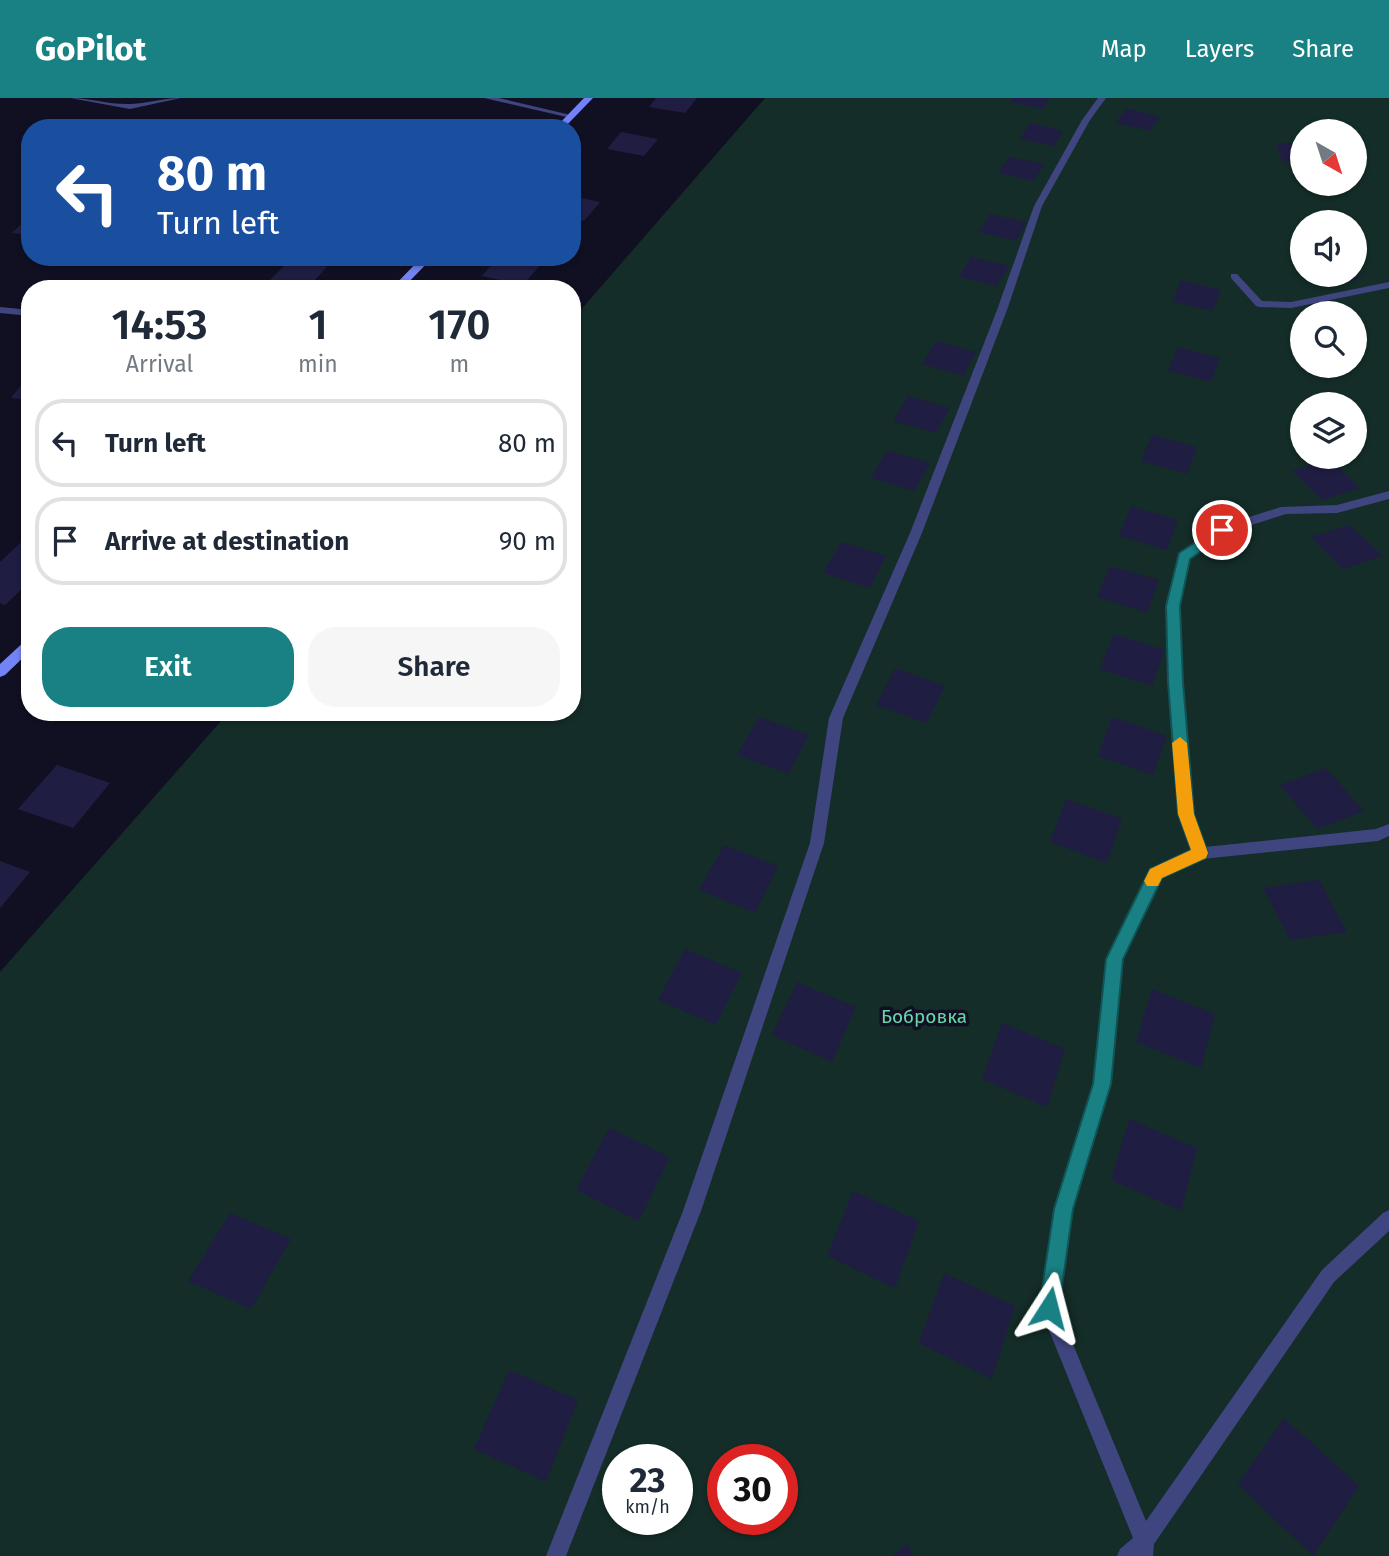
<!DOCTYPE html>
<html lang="en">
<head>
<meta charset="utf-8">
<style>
	:root { --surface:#fff; --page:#f6f6f7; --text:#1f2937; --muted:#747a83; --line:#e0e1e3; --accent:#198184 }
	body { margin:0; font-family:"Fira Sans",sans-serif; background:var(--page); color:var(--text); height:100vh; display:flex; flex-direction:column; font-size:26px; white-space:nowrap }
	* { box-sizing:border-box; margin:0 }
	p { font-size:23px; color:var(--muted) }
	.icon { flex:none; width:38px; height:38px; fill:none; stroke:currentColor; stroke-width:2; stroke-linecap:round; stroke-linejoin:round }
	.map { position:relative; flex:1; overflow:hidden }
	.side { position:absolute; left:21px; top:182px; width:560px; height:441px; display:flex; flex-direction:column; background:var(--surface); border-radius:28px; box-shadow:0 2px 5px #0004 }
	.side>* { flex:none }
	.banner { position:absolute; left:21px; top:21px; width:560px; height:147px; border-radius:28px; box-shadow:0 2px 5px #0004; background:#1a4fa0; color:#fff; overflow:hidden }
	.needle { width:46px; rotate:141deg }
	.buttons { position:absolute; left:1290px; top:21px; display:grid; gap:14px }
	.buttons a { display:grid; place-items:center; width:77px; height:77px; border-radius:50%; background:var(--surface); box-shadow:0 2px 5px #0004; font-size:35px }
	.speed { position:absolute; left:602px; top:1346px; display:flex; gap:14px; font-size:35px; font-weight:700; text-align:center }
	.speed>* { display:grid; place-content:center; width:91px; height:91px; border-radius:50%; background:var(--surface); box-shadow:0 2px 5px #0004; line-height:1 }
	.speed small { font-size:18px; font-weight:400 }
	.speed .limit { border:10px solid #d22; background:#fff; color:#111 }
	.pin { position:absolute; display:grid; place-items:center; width:60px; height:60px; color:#fff; margin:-30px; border:4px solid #fff; border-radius:50%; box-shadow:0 2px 7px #0007 }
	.me { position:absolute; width:77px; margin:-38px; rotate:9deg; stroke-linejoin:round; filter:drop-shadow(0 0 5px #0008) }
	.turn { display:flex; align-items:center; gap:24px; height:147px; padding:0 21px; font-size:32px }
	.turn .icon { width:91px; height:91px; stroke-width:2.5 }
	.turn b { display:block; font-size:49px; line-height:60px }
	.eta { display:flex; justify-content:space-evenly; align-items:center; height:119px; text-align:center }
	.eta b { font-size:42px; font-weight:600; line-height:49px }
	.button { display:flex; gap:14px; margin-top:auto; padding:14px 21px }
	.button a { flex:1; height:80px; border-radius:28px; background:var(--accent); color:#fff; font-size:28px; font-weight:600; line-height:80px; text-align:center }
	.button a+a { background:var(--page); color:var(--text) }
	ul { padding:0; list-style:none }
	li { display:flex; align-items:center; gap:21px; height:88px; margin:0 14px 10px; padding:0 7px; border:4px solid var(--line); border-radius:28px }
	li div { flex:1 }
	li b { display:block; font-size:26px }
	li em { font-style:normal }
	header { display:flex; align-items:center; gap:42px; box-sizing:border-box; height:98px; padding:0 35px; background:var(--accent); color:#fff }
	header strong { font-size:33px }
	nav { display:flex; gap:38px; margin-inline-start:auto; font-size:24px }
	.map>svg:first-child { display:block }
	.green { fill:#142d28; fill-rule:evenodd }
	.building { fill:#201d43 }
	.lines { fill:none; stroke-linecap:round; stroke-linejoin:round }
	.lane { fill:#3f457f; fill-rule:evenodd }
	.street { fill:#3f457f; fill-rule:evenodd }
	.secondary { fill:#7383f5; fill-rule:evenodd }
	.route { fill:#198184; stroke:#105456; stroke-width:2 }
	.slow { fill:#f59e0b }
	.labels { text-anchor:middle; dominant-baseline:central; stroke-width:7; stroke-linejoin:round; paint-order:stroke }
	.park-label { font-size:19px; fill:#66d7aa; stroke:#111023 }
</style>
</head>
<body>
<header>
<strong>GoPilot</strong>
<nav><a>Map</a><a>Layers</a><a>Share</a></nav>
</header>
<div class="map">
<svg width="1389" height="1458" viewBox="0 0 1389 1458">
	<rect width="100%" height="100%" fill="#111023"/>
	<path class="green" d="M765,0h624v1458h-1389v-584l229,-260h343v-392zM1302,33h52v53h-52zM1302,124h52v53h-52zM1302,215h52v53h-52zM1302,306h52v53h-52zM618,1362h59v59h-59zM723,1362h59v59h-59z"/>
	<g class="building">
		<polygon points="656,0 697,0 685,15 649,9"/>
		<polygon points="1012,0 1049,0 1043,11 1010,4"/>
		<polygon points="1127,10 1160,19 1150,33 1116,25"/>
		<polygon points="1030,25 1063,33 1054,48 1020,41"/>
		<polygon points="621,34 658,41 644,58 607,51"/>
		<polygon points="1276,45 1302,46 1302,63 1282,63"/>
		<polygon points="1009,59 1044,66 1034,83 998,75"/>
		<polygon points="572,98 600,104 584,123 572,120"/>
		<polygon points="990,116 1027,124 1016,143 979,134"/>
		<polygon points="30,118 30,137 12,135"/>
		<polygon points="498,159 510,159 541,166 523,187 482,178"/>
		<polygon points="971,159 1009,168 997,188 959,179"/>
		<polygon points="291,161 327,169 307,190 270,182"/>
		<polygon points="1354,175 1361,181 1326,187 1315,177"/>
		<polygon points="1181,182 1221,192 1213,213 1172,203"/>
		<polygon points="936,243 976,254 963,278 922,266"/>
		<polygon points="1178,249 1220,260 1211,284 1168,273"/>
		<polygon points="30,276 30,302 11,300"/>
		<polygon points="908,298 950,310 936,335 893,323"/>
		<polygon points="1152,337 1197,349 1187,376 1141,363"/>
		<polygon points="887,352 930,365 914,393 871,380"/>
		<polygon points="1329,361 1360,390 1322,402 1292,373"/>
		<polygon points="1131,408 1178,422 1167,452 1119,438"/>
		<polygon points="1350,427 1383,458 1343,471 1311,439"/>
		<polygon points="30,436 30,483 5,507 0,505 0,464"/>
		<polygon points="841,444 886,458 870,490 823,475"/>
		<polygon points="1110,468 1159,482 1147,515 1097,499"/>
		<polygon points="1114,536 1165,552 1152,588 1100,571"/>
		<polygon points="895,570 945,588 927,625 876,607"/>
		<polygon points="759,619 809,637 788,676 737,657"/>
		<polygon points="1112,619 1167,638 1153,677 1098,658"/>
		<polygon points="57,667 110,685 73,730 18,711"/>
		<polygon points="1326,670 1364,713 1317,731 1280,687"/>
		<polygon points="1066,701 1122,721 1107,765 1050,744"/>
		<polygon points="724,747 778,768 755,815 699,792"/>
		<polygon points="0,763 30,774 0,810"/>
		<polygon points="1319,782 1347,834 1290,842 1263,790"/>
		<polygon points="685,851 742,875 716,927 658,902"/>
		<polygon points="797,884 856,909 832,964 772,937"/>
		<polygon points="1152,891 1215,916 1201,970 1136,944"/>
		<polygon points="1002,925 1065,951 1047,1009 982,981"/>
		<polygon points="1129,1021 1197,1050 1181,1113 1111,1082"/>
		<polygon points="609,1030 670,1059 639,1123 576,1092"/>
		<polygon points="853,1093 919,1123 895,1190 827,1158"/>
		<polygon points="230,1115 291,1141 251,1211 188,1183"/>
		<polygon points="944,1175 1015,1208 992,1281 919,1245"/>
		<polygon points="509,1272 578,1302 546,1384 474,1351"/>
		<polygon points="1284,1320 1359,1388 1313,1458 1238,1386"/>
		<polygon points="907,1446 914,1458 892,1458"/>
	</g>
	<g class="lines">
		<polygon class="lane" points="1231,176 1237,176 1262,203 1291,204 1389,184 1389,190 1291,210 1259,209 1256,208 1231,180"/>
		<g class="street">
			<path d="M70,0c20,0 41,7 61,6 17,-1 33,-6 50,-6l-51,11z"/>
			<polygon points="484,0 499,0 575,18 571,20"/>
			<polygon points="1098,0 1106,0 1090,22 1042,108 1007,212 922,435 843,620 824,745 701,1113 566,1458 546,1458 683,1113 810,745 829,620 910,435 997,212 1034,108 1082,22"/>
			<polygon points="0,209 30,212 30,218 0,215"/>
			<polygon points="1389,393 1389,401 1337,415 1286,416 1226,435 1189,460 1179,508 1182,584 1193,716 1205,749 1376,731 1389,726 1389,738 1378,743 1202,761 1161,779 1123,861 1110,986 1073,1111 1058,1210 1146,1423 1322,1172 1383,1115 1389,1112 1389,1133 1334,1184 1154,1446 1153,1458 1117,1458 1120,1451 1133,1440 1040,1210 1055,1111 1094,986 1107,861 1151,771 1192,752 1179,716 1170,584 1167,508 1178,458 1218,429 1281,409 1337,407"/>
		</g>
		<g class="secondary">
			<polygon points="584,0 593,0 564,30 555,30"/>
			<polygon points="422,159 433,159 402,191 391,191"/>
			<polygon points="30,540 30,553 5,577 0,579 0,566 26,542"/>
		</g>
	</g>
	<polygon class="route" points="1222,427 1228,432 1227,435 1190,461 1180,508 1183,584 1194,716 1208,755 1206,760 1162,780 1123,861 1111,986 1073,1111 1059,1210 1056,1217 1049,1220 1042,1217 1039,1210 1054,1111 1093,986 1106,861 1150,771 1191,752 1178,716 1168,584 1166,508 1179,455"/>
	<polygon class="slow" points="1180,639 1187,645 1194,716 1208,755 1206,760 1162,780 1158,788 1147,788 1144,783 1150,771 1191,752 1178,716 1172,645"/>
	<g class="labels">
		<g class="park-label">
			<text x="924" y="918">Бобровка</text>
		</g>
	</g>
</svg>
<div class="buttons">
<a><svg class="needle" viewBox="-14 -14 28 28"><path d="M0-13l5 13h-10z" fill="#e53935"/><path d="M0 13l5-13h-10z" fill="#747a83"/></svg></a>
<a><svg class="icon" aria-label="sound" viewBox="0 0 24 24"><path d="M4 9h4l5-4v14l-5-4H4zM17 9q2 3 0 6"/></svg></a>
<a><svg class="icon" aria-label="search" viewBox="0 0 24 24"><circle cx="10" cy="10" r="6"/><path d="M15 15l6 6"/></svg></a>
<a><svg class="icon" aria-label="layers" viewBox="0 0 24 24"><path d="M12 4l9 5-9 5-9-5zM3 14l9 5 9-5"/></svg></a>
</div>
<div class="speed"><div>23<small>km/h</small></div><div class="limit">30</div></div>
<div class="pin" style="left:1222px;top:432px;background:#d93025"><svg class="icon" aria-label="arrive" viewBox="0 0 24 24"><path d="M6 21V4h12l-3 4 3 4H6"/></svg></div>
<svg class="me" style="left:1049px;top:1210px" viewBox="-20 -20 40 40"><path d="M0-17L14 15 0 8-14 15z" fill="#198184" stroke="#fff" stroke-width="4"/></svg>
<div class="banner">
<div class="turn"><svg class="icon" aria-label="left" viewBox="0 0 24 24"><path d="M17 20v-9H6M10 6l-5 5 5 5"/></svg><div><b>80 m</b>Turn left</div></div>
</div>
<section class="side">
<div class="eta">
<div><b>14:53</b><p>Arrival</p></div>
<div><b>1</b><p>min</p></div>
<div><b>170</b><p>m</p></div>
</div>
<ul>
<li><svg class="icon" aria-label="left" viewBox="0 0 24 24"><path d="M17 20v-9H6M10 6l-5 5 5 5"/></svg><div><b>Turn left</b></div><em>80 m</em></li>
<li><svg class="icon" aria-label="arrive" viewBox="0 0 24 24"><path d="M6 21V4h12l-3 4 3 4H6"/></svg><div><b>Arrive at destination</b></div><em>90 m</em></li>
</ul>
<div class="button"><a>Exit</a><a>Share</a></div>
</section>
</div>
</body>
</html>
